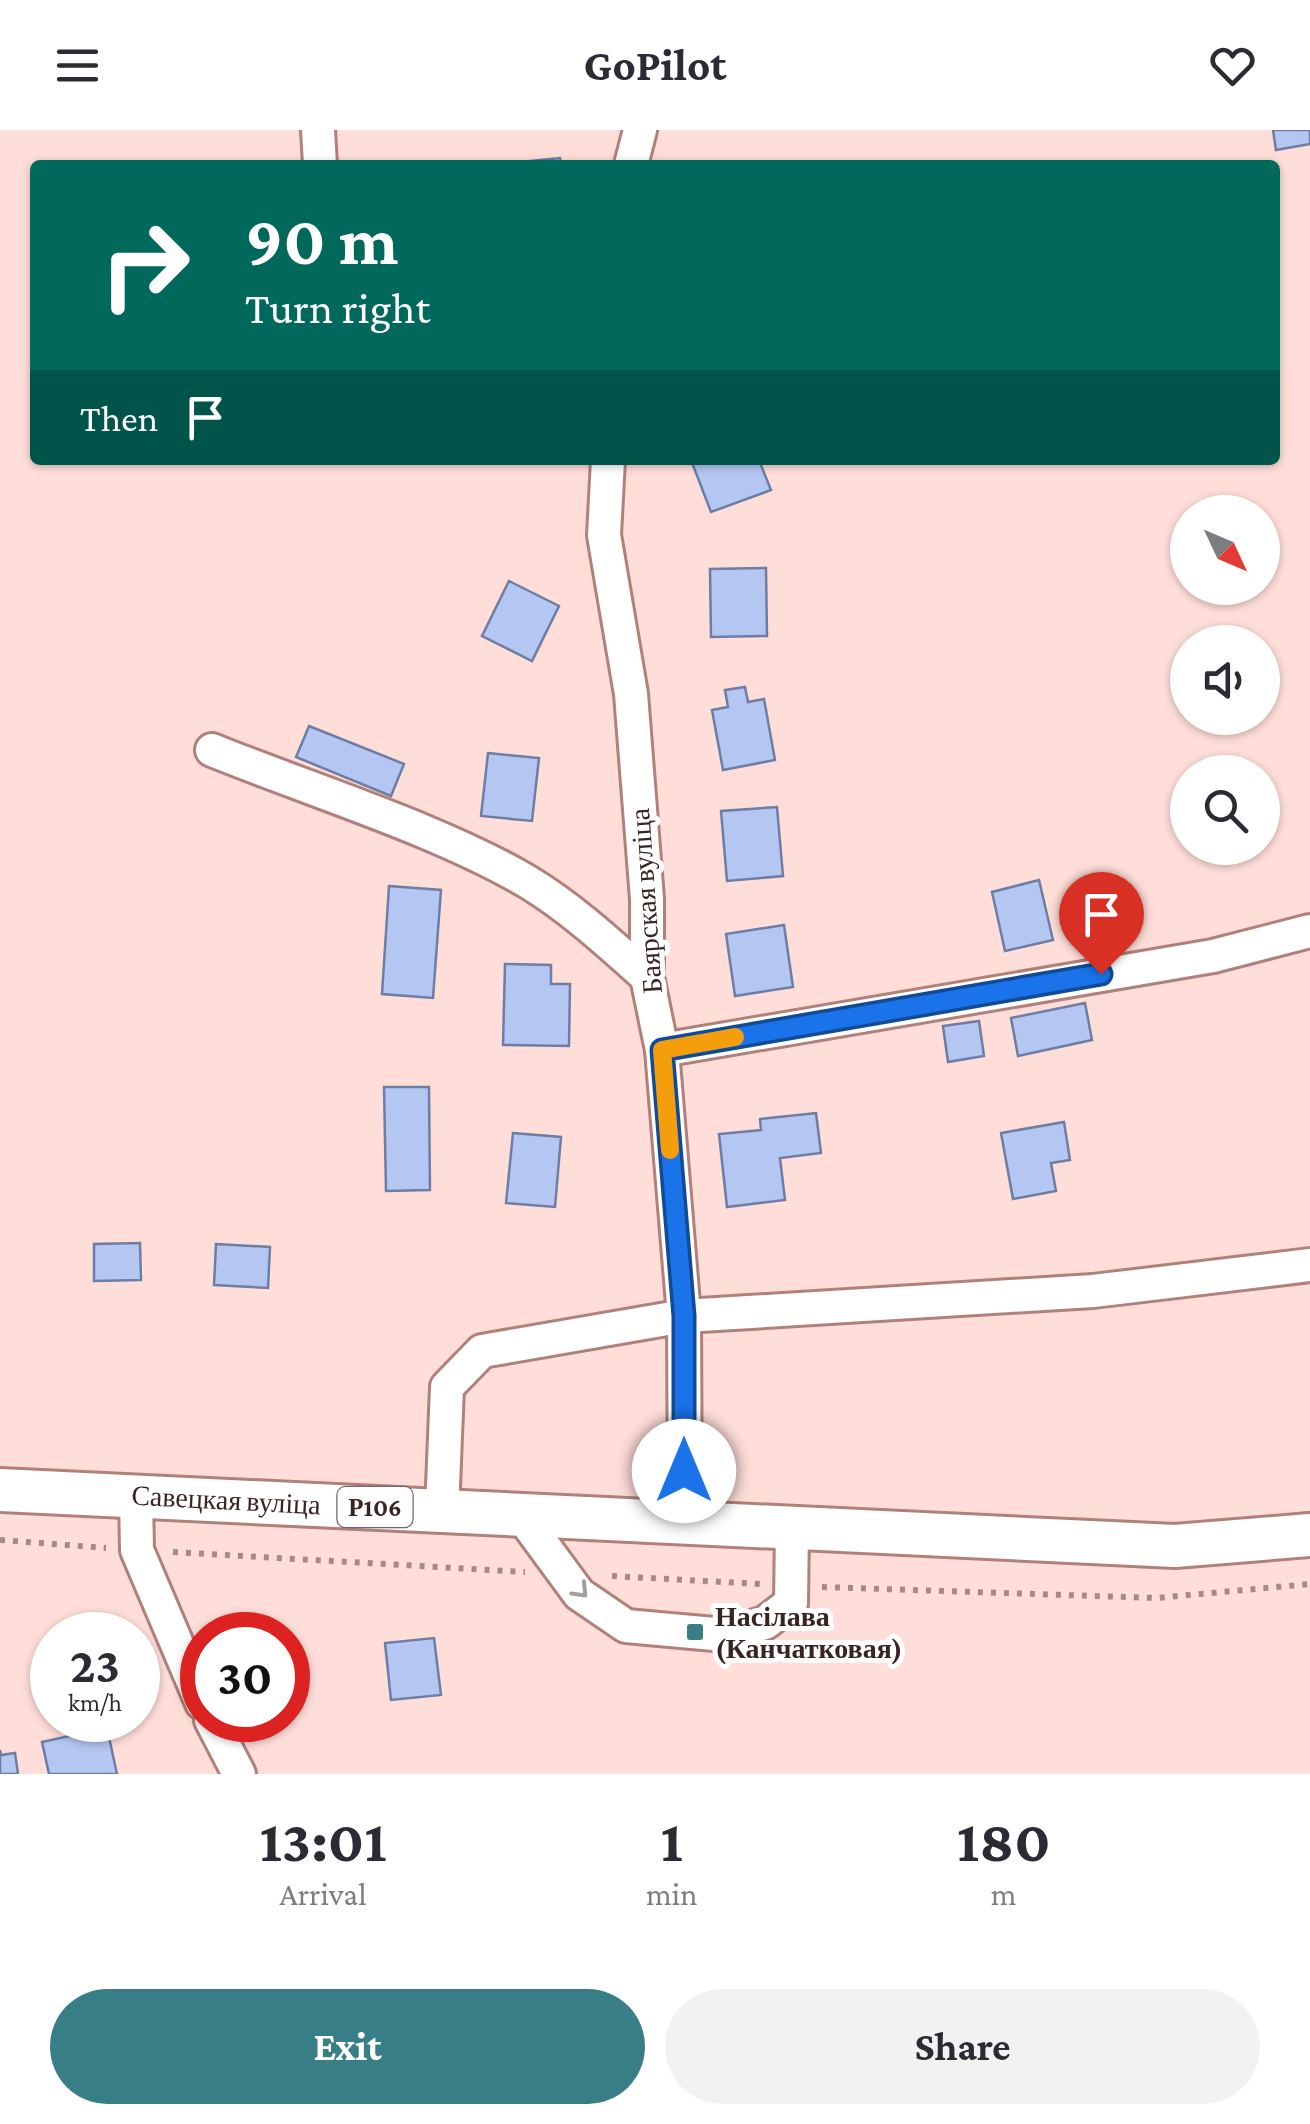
<!DOCTYPE html>
<html lang="en">
<head>
<meta charset="utf-8">
<style>
	:root { --surface:#fff; --page:#f2f2f3; --text:#2b2b33; --muted:#7c7c81; --accent:#377e87 }
	body { margin:0; font-family:"Crimson Pro",serif; background:var(--page); color:var(--text); height:100vh; display:flex; flex-direction:column; font-size:38px; white-space:nowrap }
	* { box-sizing:border-box; margin:0 }
	p { font-size:32px; color:var(--muted) }
	.icon { flex:none; width:55px; height:55px; fill:none; stroke:currentColor; stroke-width:2; stroke-linecap:round; stroke-linejoin:round }
	.map { position:relative; height:1644px; overflow:hidden }
	.sheet { display:flex; flex-direction:column; background:var(--surface); flex:1 }
	.sheet>* { flex:none }
	.guide { position:absolute; left:30px; top:30px; width:1250px; height:305px; border-radius:10px; box-shadow:0 2px 8px #0004; background:#00695c; color:#fff; overflow:hidden }
	.needle { width:65px; rotate:134deg }
	.buttons { position:absolute; left:1170px; top:365px; display:grid; gap:20px }
	.buttons a { display:grid; place-items:center; width:110px; height:110px; border-radius:50%; background:var(--surface); box-shadow:0 2px 8px #0004; font-size:50px }
	.speed { position:absolute; left:30px; top:1482px; display:flex; gap:20px; font-size:50px; font-weight:700; text-align:center }
	.speed>* { display:grid; place-content:center; width:130px; height:130px; border-radius:50%; background:var(--surface); box-shadow:0 2px 8px #0004; line-height:1 }
	.speed small { font-size:25px; font-weight:400 }
	.speed .limit { border:15px solid #d22; background:#fff; color:#111 }
	.pin { position:absolute; display:grid; place-items:center; width:85px; height:85px; color:#fff; margin:-102px -42px; border-radius:50% 50% 50% 0; rotate:-45deg; box-shadow:0 0 10px #0007 }
	.pin .icon { rotate:45deg }
	.me { position:absolute; width:110px; margin:-55px; rotate:0deg; stroke-linejoin:round; filter:drop-shadow(0 0 8px #0008) }
	.turn { display:flex; align-items:center; gap:35px; height:210px; padding:0 50px; font-size:45px }
	.turn .icon { width:130px; height:130px; stroke-width:2.5 }
	.turn b { display:block; font-size:70px; line-height:85px }
	.then { display:flex; align-items:center; height:95px; padding:0 50px; background:#0003; gap:20px; font-size:38px }
	.eta { display:flex; justify-content:space-evenly; align-items:center; height:170px; text-align:center }
	.eta b { font-size:60px; font-weight:700; line-height:70px }
	.action { display:flex; gap:20px; margin-top:auto; padding:20px 50px }
	.action a { flex:1; height:115px; border-radius:60px; background:var(--accent); color:#fff; font-size:40px; font-weight:700; line-height:115px; text-align:center }
	.action a+a { background:var(--page); color:var(--text) }
	header { display:flex; justify-content:space-between; align-items:center; height:130px; padding:0 50px; background:var(--surface); font-size:45px; font-weight:700 }
	.map>svg:first-child { display:block }
	.building { fill:#b4c6f2; stroke:#6d7da4; stroke-width:2.5 }
	.lines { fill:none; stroke-linecap:round; stroke-linejoin:round }
	.minor-casing { stroke:#b2807a; stroke-width:38 }
	.major-casing { stroke:#b2807a; stroke-width:48 }
	.path { stroke:#a68a87; stroke-width:6; stroke-dasharray:5 8; stroke-linecap:butt }
	.minor { stroke:#fff; stroke-width:32 }
	.major { stroke:#fff; stroke-width:42 }
	.oneway { stroke:#a59c9c }
	.route-casing { stroke:#114b97; stroke-width:25 }
	.route { stroke:#1a73e8; stroke-width:18 }
	.slow { stroke:#f59e0b; stroke-width:18 }
	.poi-dot { fill:#377e87; stroke:#fff; stroke-width:4 }
	.labels { text-anchor:middle; dominant-baseline:central; stroke-width:10; stroke-linejoin:round; paint-order:stroke }
	.shield { fill:#fff; stroke:#746664; stroke-width:2.5 }
	.shield-label { font-size:25px; font-weight:bold; fill:#382422 }
	.street-label { font-size:28px; fill:#382422; stroke:#fff }
	.poi-label { font-size:28px; font-weight:bold; fill:#382422; stroke:#fff; text-anchor:start }
</style>
</head>
<body>
<header><svg class="icon" aria-label="menu" viewBox="0 0 24 24"><path d="M4 6h16M4 12h16M4 18h16"/></svg>GoPilot<svg class="icon" aria-label="heart" viewBox="0 0 24 24"><path d="M12 20l-8-8c-3-5 5-10 8-4 3-6 11-1 8 4z"/></svg></header>
<div class="map">
<svg width="1310" height="1644" viewBox="0 0 1310 1644">
	<rect width="100%" height="100%" fill="#ffded9"/>
	<g class="building">
		<polygon points="1273,0 1310,0 1310,14 1276,20"/>
		<polygon points="560,28 561,35 511,35 511,33"/>
		<polygon points="691,330 759,330 771,360 711,382"/>
		<polygon points="766,438 767,506 711,507 710,439"/>
		<polygon points="509,451 559,476 532,531 482,506"/>
		<polygon points="745,557 748,572 764,569 775,630 723,640 712,580 728,577 725,560"/>
		<polygon points="309,596 404,634 391,666 296,627"/>
		<polygon points="488,623 539,628 532,691 481,686"/>
		<polygon points="777,677 783,746 727,751 721,681"/>
		<polygon points="1039,750 1053,810 1005,821 992,762"/>
		<polygon points="389,756 441,760 433,868 382,864"/>
		<polygon points="784,795 793,857 735,866 726,804"/>
		<polygon points="505,834 551,835 551,854 570,854 569,916 503,915"/>
		<polygon points="1085,873 1092,910 1018,926 1011,888"/>
		<polygon points="979,891 984,926 948,932 943,896"/>
		<polygon points="384,957 429,957 430,1060 386,1061"/>
		<polygon points="816,983 821,1023 780,1028 785,1070 727,1077 719,1004 761,1000 760,989"/>
		<polygon points="1064,992 1070,1030 1051,1033 1056,1061 1013,1069 1001,1003"/>
		<polygon points="513,1003 561,1007 555,1077 506,1073"/>
		<polygon points="140,1113 141,1150 94,1151 94,1114"/>
		<polygon points="216,1114 270,1117 268,1158 214,1155"/>
		<polygon points="434,1508 441,1565 391,1570 385,1513"/>
		<polygon points="107,1598 117,1644 49,1644 42,1612"/>
		<polygon points="0,1620 1,1625 15,1623 18,1644 0,1644"/>
	</g>
	<g class="lines">
		<g class="minor-casing">
			<g id="minor">
				<polyline points="318,0 320,35"/>
				<polyline points="631,35 640,0"/>
				<polyline points="608,330 604,405 631,564 647,769 647,847 662,920 684,1186 685,1393"/>
				<path d="M212,620c98,40 226,79 316,132 43,26 82,62 119,95"/>
				<polyline points="662,920 1213,826 1310,801"/>
				<polyline points="136,1366 137,1420 202,1573"/>
				<polyline points="442,1381 447,1257 482,1221 684,1186 1093,1161 1310,1135"/>
				<polyline points="521,1385 579,1464 626,1496 725,1505 765,1493 791,1473 792,1398"/>
				<polyline points="211,1590 239,1644"/>
			</g>
		</g>
		<g class="major-casing">
			<polyline id="major" points="0,1360 1175,1416 1310,1405"/>
		</g>
		<g class="path">
			<polyline points="0,1410 106,1418"/>
			<polyline points="173,1422 525,1442"/>
			<polyline points="612,1446 760,1454"/>
			<polyline points="822,1457 1156,1468 1310,1454"/>
		</g>
		<use href="#minor" class="minor"/>
		<use href="#major" class="major"/>
	</g>
	<defs><path id="oneway-chevron" d="M-2-3.5L2.5 0L-2 3.5" fill="none" stroke-width="1.6" stroke-linecap="round" stroke-linejoin="round" transform="scale(2.5)"/></defs>
	<use class="oneway" href="#oneway-chevron" transform="translate(581 1461) rotate(46)"/>
	<g class="lines">
		<g class="route-casing">
			<polyline id="route" points="684,1341 684,1186 662,920 1101,844"/>
		</g>
		<use href="#route" class="route"/>
		<polyline class="slow" points="670,1020 662,920 735,907"/>
	</g>
	<rect class="poi-dot" x="685" y="1492" width="20" height="20" rx="5"/>
	<g class="labels">
		<rect class="shield" x="337.5" y="1357" width="75" height="40" rx="8"/>
		<g class="shield-label">
			<text x="375" y="1377">Р106</text>
		</g>
		<g class="street-label">
			<text transform="translate(646 771) rotate(-94)">Баярская вуліца</text>
			<text transform="translate(226 1370) rotate(3)">Савецкая вуліца</text>
		</g>
		<g class="poi-label">
			<text x="715" y="1486">Насілава<tspan x="715" dy="32">(Канчатковая)</tspan></text>
		</g>
	</g>
</svg>
<div class="buttons">
<a><svg class="needle" viewBox="-14 -14 28 28"><path d="M0-13l5 13h-10z" fill="#e53935"/><path d="M0 13l5-13h-10z" fill="#7c7c81"/></svg></a>
<a><svg class="icon" aria-label="sound" viewBox="0 0 24 24"><path d="M4 9h4l5-4v14l-5-4H4zM17 9q2 3 0 6"/></svg></a>
<a><svg class="icon" aria-label="search" viewBox="0 0 24 24"><circle cx="10" cy="10" r="6"/><path d="M15 15l6 6"/></svg></a>
</div>
<div class="speed"><div>23<small>km/h</small></div><div class="limit">30</div></div>
<div class="pin" style="left:1101px;top:844px;background:#d93025"><svg class="icon" aria-label="arrive" viewBox="0 0 24 24"><path d="M6 21V4h12l-3 4 3 4H6"/></svg></div>
<svg class="me" style="left:684px;top:1341px" viewBox="-20 -20 40 40"><circle r="19" fill="#fff"/><path d="M0-13L10 11 0 6-10 11z" fill="#1a73e8"/></svg>
<div class="guide">
<div class="turn"><svg class="icon" aria-label="right" viewBox="0 0 24 24"><path d="M7 20v-9h11M14 6l5 5-5 5"/></svg><div><b>90 m</b>Turn right</div></div>
<div class="then">Then<svg class="icon" aria-label="arrive" viewBox="0 0 24 24"><path d="M6 21V4h12l-3 4 3 4H6"/></svg></div>
</div>
</div>
<section class="sheet">
<div class="eta">
<div><b>13:01</b><p>Arrival</p></div>
<div><b>1</b><p>min</p></div>
<div><b>180</b><p>m</p></div>
</div>
<div class="action"><a>Exit</a><a>Share</a></div>
</section>
</body>
</html>
